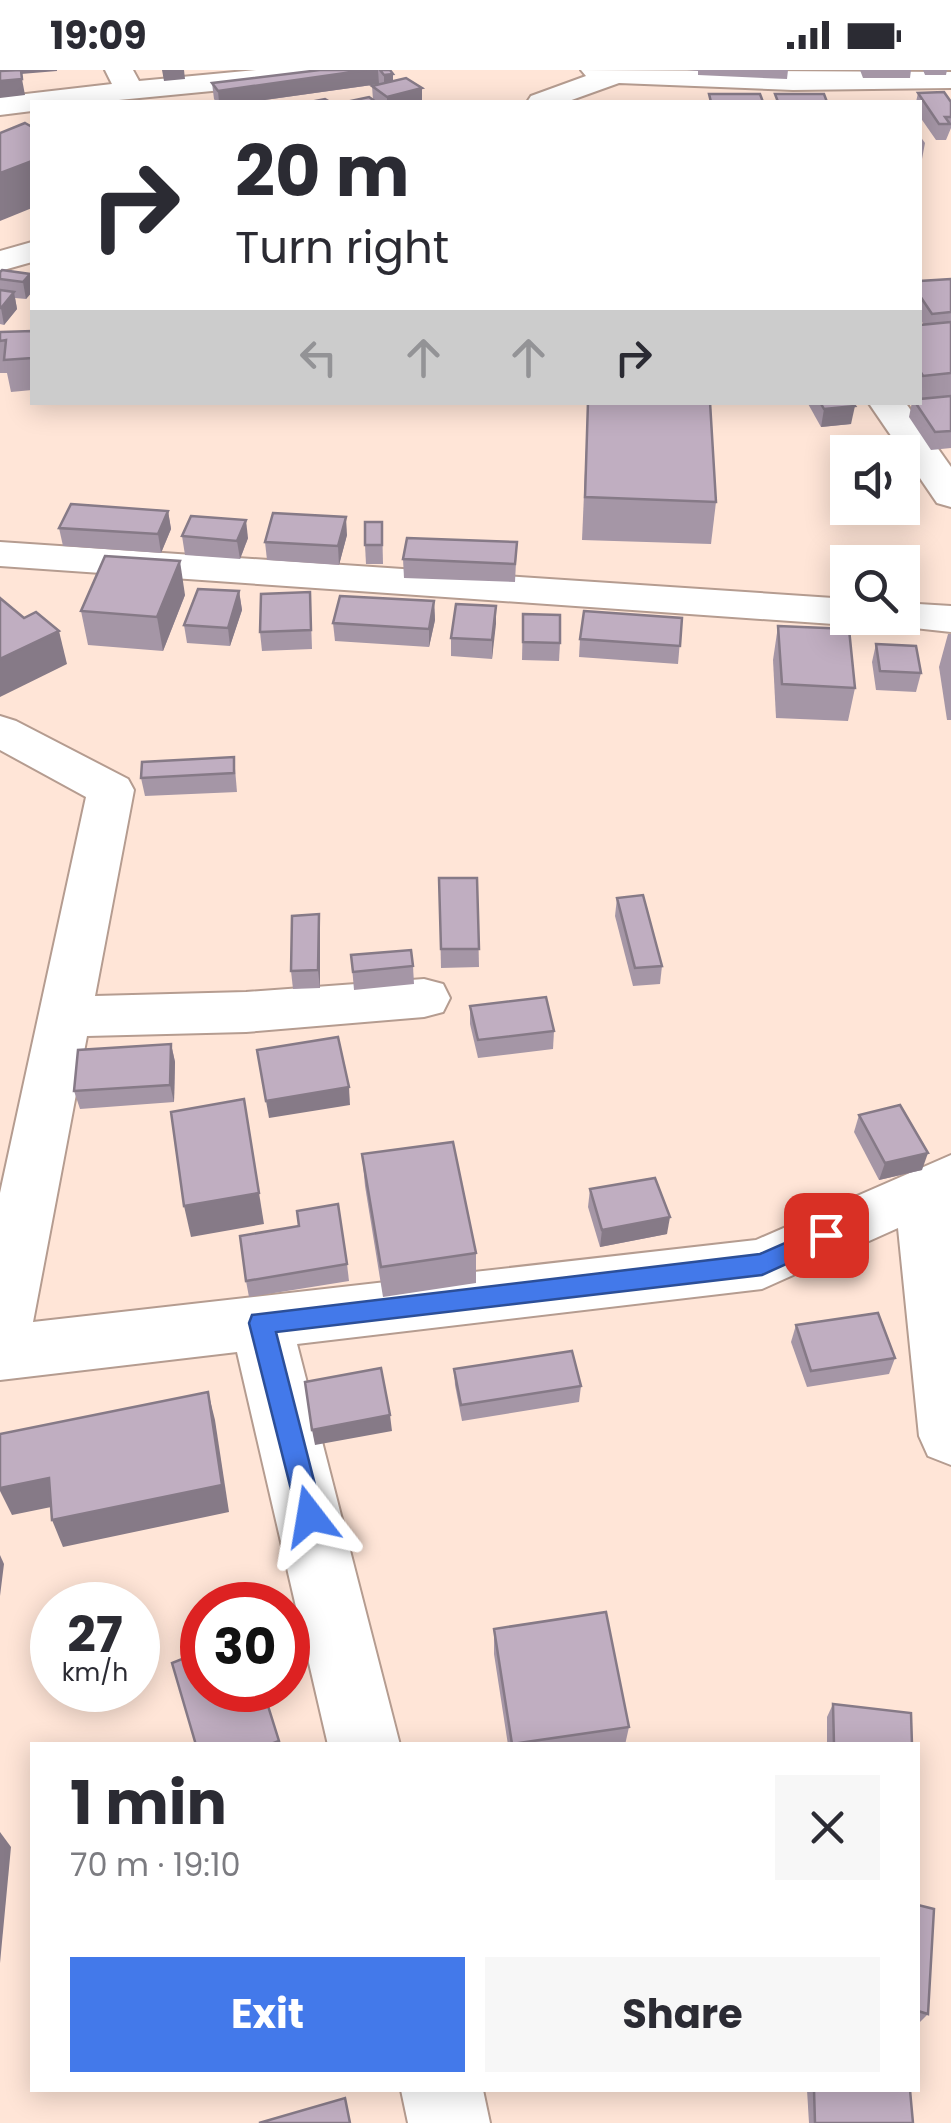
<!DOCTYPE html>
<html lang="en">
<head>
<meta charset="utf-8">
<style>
	:root { --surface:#fff; --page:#f7f7f7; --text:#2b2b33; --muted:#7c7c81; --accent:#4379ea }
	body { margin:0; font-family:Poppins,sans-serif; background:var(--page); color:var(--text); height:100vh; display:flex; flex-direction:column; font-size:38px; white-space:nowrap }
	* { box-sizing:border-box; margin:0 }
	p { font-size:32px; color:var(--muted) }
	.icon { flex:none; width:55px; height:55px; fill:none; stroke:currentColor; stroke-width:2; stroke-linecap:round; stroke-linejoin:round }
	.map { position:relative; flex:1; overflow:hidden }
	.sheet { position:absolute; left:30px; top:1672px; width:890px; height:350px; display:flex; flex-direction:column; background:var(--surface); border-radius:0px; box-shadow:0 5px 25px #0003 }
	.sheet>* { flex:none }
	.guide { position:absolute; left:30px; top:30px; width:892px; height:305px; border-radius:0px; box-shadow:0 5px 25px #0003; background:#fff; color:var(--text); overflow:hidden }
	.controls { position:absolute; left:830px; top:365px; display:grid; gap:20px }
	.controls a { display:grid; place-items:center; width:90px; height:90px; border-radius:0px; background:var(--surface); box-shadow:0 5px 25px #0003; font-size:50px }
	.speed { position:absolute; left:30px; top:1512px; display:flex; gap:20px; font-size:50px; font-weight:700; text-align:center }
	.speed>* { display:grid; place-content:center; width:130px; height:130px; border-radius:50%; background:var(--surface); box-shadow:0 5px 25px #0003; line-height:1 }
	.speed small { font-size:25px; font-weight:400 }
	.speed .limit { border:15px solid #d22; background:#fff; color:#111 }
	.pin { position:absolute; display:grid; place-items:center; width:85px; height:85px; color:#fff; margin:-42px; border-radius:20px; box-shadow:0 5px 15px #0006 }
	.me { position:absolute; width:110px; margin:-55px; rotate:346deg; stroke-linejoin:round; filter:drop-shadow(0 0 8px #0008) }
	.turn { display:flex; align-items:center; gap:35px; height:210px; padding:0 40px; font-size:45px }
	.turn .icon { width:130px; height:130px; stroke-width:2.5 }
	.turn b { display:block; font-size:70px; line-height:85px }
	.lanes { display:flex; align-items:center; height:95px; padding:0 40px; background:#0003; justify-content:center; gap:50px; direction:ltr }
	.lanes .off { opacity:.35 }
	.round { display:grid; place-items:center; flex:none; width:105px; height:105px; border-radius:0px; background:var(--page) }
	.head { display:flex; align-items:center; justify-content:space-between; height:170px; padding:0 40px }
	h1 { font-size:60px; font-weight:700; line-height:75px }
	.button { display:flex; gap:20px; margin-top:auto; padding:20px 40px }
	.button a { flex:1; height:115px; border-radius:0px; background:var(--accent); color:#fff; font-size:40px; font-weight:700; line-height:115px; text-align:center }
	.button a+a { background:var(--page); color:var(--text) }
	.status { display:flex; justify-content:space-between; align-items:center; height:70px; padding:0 50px; background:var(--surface); direction:ltr }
	.status svg { height:28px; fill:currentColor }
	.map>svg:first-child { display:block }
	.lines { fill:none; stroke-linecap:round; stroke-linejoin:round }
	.minor-casing { stroke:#b59c90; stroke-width:4 }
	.minor { fill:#fff; fill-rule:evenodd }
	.wall { fill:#a596a6 }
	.shaded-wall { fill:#867a87 }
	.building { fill:#c0aec1; stroke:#867a87; stroke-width:2.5 }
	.route { fill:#4379ea; stroke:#2c4f98; stroke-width:2.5 }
</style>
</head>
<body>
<div class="status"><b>19:09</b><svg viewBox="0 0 49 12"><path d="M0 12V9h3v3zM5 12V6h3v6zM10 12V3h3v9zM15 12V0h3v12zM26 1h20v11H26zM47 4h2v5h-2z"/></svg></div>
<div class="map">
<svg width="951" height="2053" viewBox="0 0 951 2053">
	<rect width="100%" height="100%" fill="#ffe5d7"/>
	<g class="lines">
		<g class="minor-casing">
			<g id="minor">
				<polygon points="105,0 133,0 139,11 256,0 362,0 348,8 98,32 32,32 32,41 0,45 0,27 112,14"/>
				<polygon points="581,0 951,2 951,18 793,20 619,13 566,32 527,32 531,26 586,6"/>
				<polygon points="32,172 32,192 0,201 0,181"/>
				<polygon points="868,332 905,332 951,397 951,437 937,433"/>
				<polygon points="0,472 848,529 848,548 865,548 848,555 0,496"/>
				<polygon points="902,533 951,536 951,562 887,555 882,548 902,548"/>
				<polygon points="0,646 16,651 128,709 134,720 95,926 246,922 424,909 443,914 450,928 443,942 424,947 246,962 87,966 33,1252 756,1170 951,1085 951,1395 928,1386 919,1366 898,1158 762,1219 297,1274 400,1675 328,1675 237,1282 0,1310 0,1123 86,727 0,680"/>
				<polygon points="401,2020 483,2020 490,2053 408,2053"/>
			</g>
		</g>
		<use href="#minor" class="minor"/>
	</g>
	<g class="wall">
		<polygon points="320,0 390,0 393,4 393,11 422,18 422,32 346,32 373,30 372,16 379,14 250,32 216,32 214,29 212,13"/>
		<polygon points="687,0 788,0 787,9 698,5 698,1"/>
		<polygon points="860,0 911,0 910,8 863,8"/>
		<polygon points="923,0 947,0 946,5 925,5"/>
		<polygon points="918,23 951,32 951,58 946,70 936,70 920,47 920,32 916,32"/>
		<polygon points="920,66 925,73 922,89 920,90"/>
		<polygon points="0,202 32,216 32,222 26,229 15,228 17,239 4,255 0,254"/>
		<polygon points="951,209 951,378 931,380 909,347 912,332 920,332 920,255 924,255 920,249 920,211"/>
		<polygon points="32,261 32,320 11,322 7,303 0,303 0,262"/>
		<polygon points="588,332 716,432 711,474 582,470"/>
		<polygon points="807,332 852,332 851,354 821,357"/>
		<polygon points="168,441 171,459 161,483 63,476 59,458"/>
		<polygon points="382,452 383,494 366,494 365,475"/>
		<polygon points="347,465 339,495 267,490 265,472"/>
		<polygon points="182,466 248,468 240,489 185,485"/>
		<polygon points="517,472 515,512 404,508 403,489"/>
		<polygon points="239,521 242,540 230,576 187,573 184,555"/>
		<polygon points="310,522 312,579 262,581 260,562"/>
		<polygon points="185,525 163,581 88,575 81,541"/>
		<polygon points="434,531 435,550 429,577 335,571 333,553"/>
		<polygon points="496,536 492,589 451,586 451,568"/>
		<polygon points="523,544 560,573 559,591 522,590"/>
		<polygon points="682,548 678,594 579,587 580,569"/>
		<polygon points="778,556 855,618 848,651 776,648 773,590"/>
		<polygon points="948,564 951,564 951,650 947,650 939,597"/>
		<polygon points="876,574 921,603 916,622 876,620 872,592"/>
		<polygon points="234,687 237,722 145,726 141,708"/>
		<polygon points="439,808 477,808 479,897 441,898"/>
		<polygon points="617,828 662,896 660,914 633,916 615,846"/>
		<polygon points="320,863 320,918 293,919 291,901"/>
		<polygon points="351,885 413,896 414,914 354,920"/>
		<polygon points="470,936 554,961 553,979 478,988 470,954"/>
		<polygon points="171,974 175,992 174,1032 80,1039 74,1021"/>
		<polygon points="859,1045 922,1100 879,1110 854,1062"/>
		<polygon points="362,1084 476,1183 476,1213 383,1227 365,1116"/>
		<polygon points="590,1119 667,1164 600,1177 588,1137"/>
		<polygon points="299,1156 347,1194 349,1211 249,1227 246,1211"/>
		<polygon points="796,1255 895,1288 889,1304 807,1317 791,1272"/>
		<polygon points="454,1299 581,1316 579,1332 462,1351 455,1315"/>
		<polygon points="494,1559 629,1657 625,1675 508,1675 494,1584"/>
		<polygon points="833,1634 912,1675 827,1675 827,1647"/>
		<polygon points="918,1835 928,1944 918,1954"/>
		<polygon points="807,2020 910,2020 913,2053 809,2053"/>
	</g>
	<g class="shaded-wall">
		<polygon points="20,0 57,0 57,1 21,4"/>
		<polygon points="162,0 184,0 185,9 164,11"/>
		<polygon points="366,0 378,0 379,14 250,32 219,32 218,21"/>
		<polygon points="393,4 393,20 384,21 384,5"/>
		<polygon points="22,9 25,25 0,28 0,11"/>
		<polygon points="422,18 422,32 387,32 387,27"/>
		<polygon points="32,91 32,138 0,151 0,103"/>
		<polygon points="30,204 32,222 26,229 23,212"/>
		<polygon points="14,222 17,239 4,255 1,238"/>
		<polygon points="855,336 851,354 821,357 824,339"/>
		<polygon points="168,441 171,459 161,483 158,464"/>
		<polygon points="346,447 347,465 339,495 338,476"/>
		<polygon points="246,450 248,468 240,489 237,471"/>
		<polygon points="180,491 185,525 163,581 157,547"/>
		<polygon points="239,521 242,540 230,576 228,558"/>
		<polygon points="434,531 435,550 429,577 429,559"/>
		<polygon points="496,536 496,554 492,589 492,570"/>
		<polygon points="59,561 67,594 0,627 0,589"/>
		<polygon points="319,844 320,863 320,918 318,900"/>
		<polygon points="171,974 175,992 174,1032 170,1015"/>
		<polygon points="349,1017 350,1035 269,1048 266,1031"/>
		<polygon points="244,1029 264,1154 191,1167 184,1136"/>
		<polygon points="928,1083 922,1100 879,1110 885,1093"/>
		<polygon points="670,1147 667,1164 600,1177 602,1160"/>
		<polygon points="208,1322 215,1350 229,1442 63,1477 52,1450"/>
		<polygon points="390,1345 392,1361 315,1375 312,1360"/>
		<polygon points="49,1408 61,1435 12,1445 0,1421 0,1418"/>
		<polygon points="0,1485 4,1494 0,1526"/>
		<polygon points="0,1762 11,1777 0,1893"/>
	</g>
	<g class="building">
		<polygon points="21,0 22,9 0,11 0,1"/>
		<polygon points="320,0 366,0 218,21 212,13"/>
		<polygon points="380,0 390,0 393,4 384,5"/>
		<polygon points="406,8 422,18 387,27 372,16"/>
		<polygon points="944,22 951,32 951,47 945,47 950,54 939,54 918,23"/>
		<polygon points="709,24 760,24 763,32 711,32"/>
		<polygon points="775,24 824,24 827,32 778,32"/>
		<polygon points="369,27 376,32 346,32"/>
		<polygon points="325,29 330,32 310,32"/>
		<polygon points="25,53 32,57 32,91 0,103 0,63"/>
		<polygon points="2,200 30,204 23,212 0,209 0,202"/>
		<polygon points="951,209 951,242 932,244 920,226 920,211"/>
		<polygon points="0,220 14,222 1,238 0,237"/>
		<polygon points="951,252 951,303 923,306 920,301 920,255"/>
		<polygon points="32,261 32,288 4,290 6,270 0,271 0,262"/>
		<polygon points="951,326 951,361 935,362 915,332 920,332 920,329"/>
		<polygon points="588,332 710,332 716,432 585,427"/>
		<polygon points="820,332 852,332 855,336 824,339"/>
		<polygon points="71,434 168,441 158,464 59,458"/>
		<polygon points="273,443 346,447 338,476 265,472"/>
		<polygon points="191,446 246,450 237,471 182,466"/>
		<rect x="365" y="452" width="17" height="23"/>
		<polygon points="407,468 517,472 515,494 403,489"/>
		<polygon points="105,486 180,491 157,547 81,541"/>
		<polygon points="198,519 239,521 228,558 184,555"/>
		<polygon points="310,522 311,560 260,562 261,524"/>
		<polygon points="340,526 434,531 429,559 333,553"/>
		<polygon points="0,528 24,548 36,542 59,561 0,589"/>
		<polygon points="456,534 496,536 492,570 451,568"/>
		<polygon points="584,541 682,548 680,576 580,569"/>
		<polygon points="523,544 560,545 560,573 523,572"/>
		<polygon points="778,556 849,559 855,618 782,614"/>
		<polygon points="876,574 916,576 921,603 880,601"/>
		<polygon points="234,687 234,703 141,708 142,692"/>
		<polygon points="439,808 477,808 479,879 441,879"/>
		<polygon points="643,825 662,896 635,898 617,828"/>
		<polygon points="319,844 318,900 291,901 292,846"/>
		<polygon points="411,880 413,896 353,902 351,885"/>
		<polygon points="546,927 554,961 478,970 470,936"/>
		<polygon points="338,967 349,1017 266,1031 257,980"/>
		<polygon points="171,974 170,1015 74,1021 78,980"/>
		<polygon points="244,1029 259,1123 184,1136 171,1042"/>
		<polygon points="900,1035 928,1083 885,1093 859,1045"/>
		<polygon points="453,1072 476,1183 381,1197 362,1084"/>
		<polygon points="655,1108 670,1147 602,1160 590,1119"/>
		<polygon points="338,1134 347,1194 246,1211 240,1166 299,1156 297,1141"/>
		<polygon points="878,1243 895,1288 811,1301 796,1255"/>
		<polygon points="572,1281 581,1316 461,1335 454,1299"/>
		<polygon points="381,1298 390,1345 312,1360 305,1312"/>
		<polygon points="208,1322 222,1415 52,1450 49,1408 0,1418 0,1364"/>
		<polygon points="606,1542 629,1657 512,1674 494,1559"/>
		<polygon points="202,1581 202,1620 263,1620 279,1671 268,1675 196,1675 172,1593"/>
		<polygon points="833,1634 911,1643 912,1675 834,1675"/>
		<polygon points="918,1835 934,1839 928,1944 918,1941"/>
		<polygon points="814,2020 910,2020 913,2053 815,2053"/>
		<polygon points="345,2028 350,2053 259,2053"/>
	</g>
	<polygon class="route" points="826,1155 835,1158 839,1165 835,1172 762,1205 276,1262 323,1446 319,1455 310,1459 300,1455 249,1253 252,1245 760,1184"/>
</svg>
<div class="controls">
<a><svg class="icon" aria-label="sound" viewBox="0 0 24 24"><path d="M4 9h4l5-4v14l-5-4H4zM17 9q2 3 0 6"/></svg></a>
<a><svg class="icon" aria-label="search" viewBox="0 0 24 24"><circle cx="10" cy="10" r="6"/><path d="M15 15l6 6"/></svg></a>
</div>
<div class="speed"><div>27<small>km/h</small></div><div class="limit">30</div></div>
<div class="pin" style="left:826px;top:1165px;background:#d93025"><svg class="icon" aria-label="arrive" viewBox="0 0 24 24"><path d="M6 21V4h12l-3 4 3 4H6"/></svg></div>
<svg class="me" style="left:310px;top:1446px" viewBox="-20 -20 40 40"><path d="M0-17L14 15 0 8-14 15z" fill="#4379ea" stroke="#fff" stroke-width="4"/></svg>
<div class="guide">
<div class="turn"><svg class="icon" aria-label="right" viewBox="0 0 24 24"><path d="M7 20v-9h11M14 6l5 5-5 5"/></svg><div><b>20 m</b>Turn right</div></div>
<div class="lanes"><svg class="icon off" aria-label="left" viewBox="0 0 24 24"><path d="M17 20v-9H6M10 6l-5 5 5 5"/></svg><svg class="icon off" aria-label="ahead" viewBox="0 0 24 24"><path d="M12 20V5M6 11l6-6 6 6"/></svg><svg class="icon off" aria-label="ahead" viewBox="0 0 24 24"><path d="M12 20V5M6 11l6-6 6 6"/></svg><svg class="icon" aria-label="right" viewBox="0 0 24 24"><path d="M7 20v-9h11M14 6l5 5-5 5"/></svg></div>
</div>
<section class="sheet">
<div class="head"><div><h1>1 min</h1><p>70 m · 19:10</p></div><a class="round"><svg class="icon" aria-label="close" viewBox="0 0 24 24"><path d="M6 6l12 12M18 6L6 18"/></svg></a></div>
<div class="button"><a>Exit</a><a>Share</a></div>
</section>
</div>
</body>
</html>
